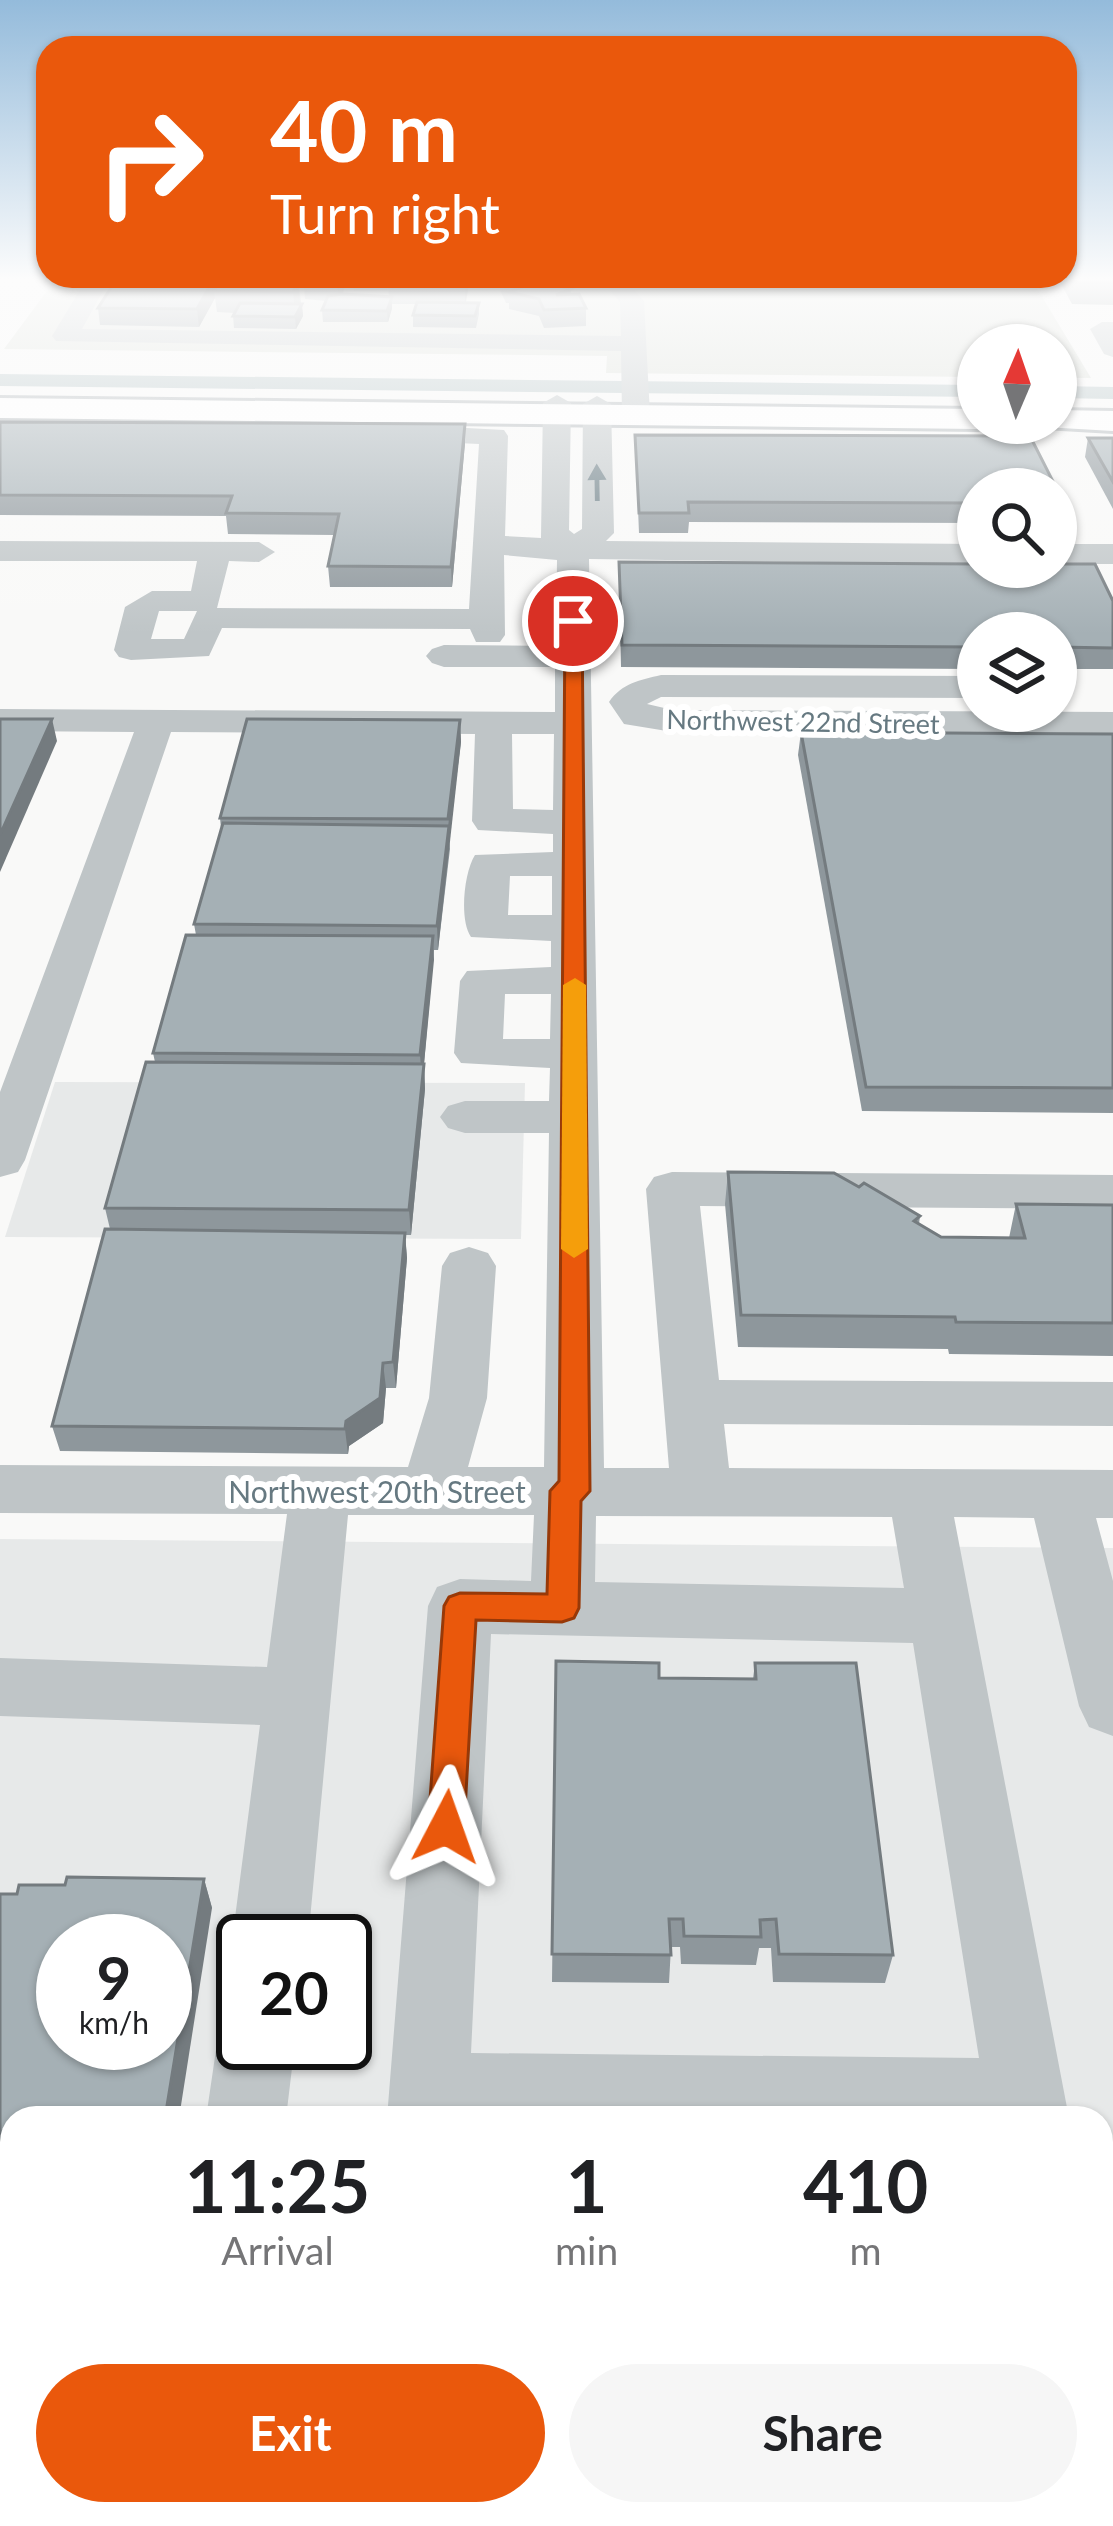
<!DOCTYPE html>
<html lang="en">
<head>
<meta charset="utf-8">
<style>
	:root { --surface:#fff; --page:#f6f6f6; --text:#202124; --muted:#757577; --accent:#ea580c }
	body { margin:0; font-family:Lato,sans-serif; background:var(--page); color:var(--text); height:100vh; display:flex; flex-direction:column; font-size:45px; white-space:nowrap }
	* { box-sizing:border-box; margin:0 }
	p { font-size:39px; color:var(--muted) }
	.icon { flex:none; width:66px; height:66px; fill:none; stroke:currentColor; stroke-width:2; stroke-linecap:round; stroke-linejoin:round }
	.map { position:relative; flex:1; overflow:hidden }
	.panel { position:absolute; left:0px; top:2106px; width:1113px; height:420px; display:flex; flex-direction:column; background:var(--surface); border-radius:36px 36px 0 0; box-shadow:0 3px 9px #0004 }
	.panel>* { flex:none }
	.hud { position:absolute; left:36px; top:36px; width:1041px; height:252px; border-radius:36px; box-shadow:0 3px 9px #0004; background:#ea580c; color:#fff; overflow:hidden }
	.needle { width:78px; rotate:2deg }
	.tools { position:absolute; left:957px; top:324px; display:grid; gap:24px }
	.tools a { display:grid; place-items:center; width:120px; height:120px; border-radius:50%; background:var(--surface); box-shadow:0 3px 9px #0004; font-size:60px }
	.speed { position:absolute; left:36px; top:1914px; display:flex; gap:24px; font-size:60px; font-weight:700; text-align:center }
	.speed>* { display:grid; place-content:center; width:156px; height:156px; border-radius:50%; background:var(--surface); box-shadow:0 3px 9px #0004; line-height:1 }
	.speed small { font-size:30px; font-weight:400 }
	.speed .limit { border:6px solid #111; border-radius:18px; background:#fff; color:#111 }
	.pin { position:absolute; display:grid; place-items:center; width:102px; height:102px; color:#fff; margin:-51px; border:6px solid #fff; border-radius:50%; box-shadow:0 3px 12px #0007 }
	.me { position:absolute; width:132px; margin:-66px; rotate:4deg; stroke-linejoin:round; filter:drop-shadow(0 0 9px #0008) }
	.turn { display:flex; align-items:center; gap:42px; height:252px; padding:0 36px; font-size:54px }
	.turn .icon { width:156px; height:156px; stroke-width:2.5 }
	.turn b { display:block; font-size:84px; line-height:102px }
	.eta { display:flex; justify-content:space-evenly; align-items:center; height:204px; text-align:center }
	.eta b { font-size:72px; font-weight:700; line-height:84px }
	.primary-button { display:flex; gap:24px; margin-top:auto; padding:24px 36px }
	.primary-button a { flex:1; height:138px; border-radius:72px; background:var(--accent); color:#fff; font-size:48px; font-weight:700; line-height:138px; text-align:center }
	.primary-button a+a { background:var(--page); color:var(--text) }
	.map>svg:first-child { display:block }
	.built { fill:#e7e9e9; fill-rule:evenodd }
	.green { fill:#daded7 }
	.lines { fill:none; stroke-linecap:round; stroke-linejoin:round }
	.canal { fill:#b6c5c7; fill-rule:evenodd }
	.major-casing { stroke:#b3b9bc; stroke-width:6 }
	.minor { fill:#bfc5c7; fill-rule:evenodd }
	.major { fill:#fff; fill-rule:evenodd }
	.wall { fill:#8e979c }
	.shaded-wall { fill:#747b7f }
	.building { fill:#a5b0b5; stroke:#747b7f; stroke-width:3; fill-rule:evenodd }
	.oneway { fill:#667981 }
	.route { fill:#ea580c; stroke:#983908; stroke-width:3 }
	.slow { fill:#f59e0b }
	.labels { text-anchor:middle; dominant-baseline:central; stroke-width:12; stroke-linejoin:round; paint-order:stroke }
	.far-street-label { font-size:27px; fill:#667981; stroke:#fff }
	.street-label { font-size:30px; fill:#667981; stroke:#fff }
</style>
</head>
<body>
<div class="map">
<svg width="1113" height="2526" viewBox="0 0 1113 2526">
	<rect width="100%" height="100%" fill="#f9f9f8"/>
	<g class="built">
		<polygon points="55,1082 525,1083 521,1239 5,1237"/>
		<path d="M0,1539l1113,9v978h-1113zM63,1941h102v102h-102zM243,1941h102v102h-102zM12,2118h1089v396h-1089z"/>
	</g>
	<polygon class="green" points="55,280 1032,280 1091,378 1056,378 1056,345 978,345 978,377 606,373 607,356 4,349"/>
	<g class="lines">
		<g class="canal">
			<polygon points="0,374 978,385 978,397 0,386"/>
			<polygon points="1056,386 1113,387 1113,399 1056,398"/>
		</g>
		<g class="major-casing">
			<g id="major">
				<polygon points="0,398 978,409 978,423 992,423 978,429 0,418"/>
				<polygon points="1056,410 1113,411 1113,431 1044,427 1041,423 1056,423"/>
			</g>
		</g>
		<g class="minor">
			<polygon points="86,280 109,280 82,329 621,336 620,302 601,280 625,280 644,301 650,415 636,423 622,415 621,351 56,341 52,336"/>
			<polygon points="1102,322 1113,322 1113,357 1104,354 1090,329"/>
			<path d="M557,395l14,8 -2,127 5,4 8,-5 1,-125 14,-8 14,8 3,129 -8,8 372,3v20l-389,-5 15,909h65l-23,-279 8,-12 18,-5 441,3v34l-413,-3 19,174 394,2v44l-389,-2 5,44 384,2v48h-17l17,63v155l-24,-9 -10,-21 -45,-188 -80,-1 115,601h-682l41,-512 9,-19 23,-8 71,2 3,-66h-186l-40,426h-65v25l-11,-25 28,-216 -260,-9v-58l267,9 20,-153 -287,-1v-48l408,2 21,-69 13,-132 8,-13 19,-6 19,6 8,13 -9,132 -19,69h76l5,-334h-84l-17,-5 -8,-11 8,-11 17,-5h84l1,-33 -89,-5 -7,-10 6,-72 7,-10 84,-4v-26l-80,-4c-12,-17 -7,-65 4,-82l78,-3v-18l-75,-4 -6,-9 3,-87 -304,-2 -146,428 -7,12 -18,5v-85l134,-360 -134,-1v-22l555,3v-45h-111l-12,-4 -6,-7 6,-7 12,-4 112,1 1,-86 -53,-5 1,80 -5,7h-24l-6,-13 -248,-1 -13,28 -78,4 -12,-3 -5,-7 11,-43 27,-16h39l6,-30h-197v-20l259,1 16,10 -16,10 -30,-1 -12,47 252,1 10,-165 -87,-4 -14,-8 14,-8 112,6 4,6 -3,100 36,2 2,-135zM159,611h38l-13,28h-33zM512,734h42l-1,76 -40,-1zM510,876h42v39h-44zM505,994h46l-1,45h-47zM596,1516l296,1 12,71 -309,-6zM491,1634l422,9 66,415 -508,-5z"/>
			<rect x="1056" y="544" width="57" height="20"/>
			<path d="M661,675l317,1v22l-317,-1 -14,7 26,6 440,2v22l-440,-2 -49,-8 -15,-22c13,-19 31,-22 52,-27z"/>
			<polygon points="243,2009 243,2043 295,2043 286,2118 206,2118 217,2043 228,2015"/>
			<polygon points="1101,2470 1113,2475 1113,2526 1051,2526 1050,2514 1101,2514"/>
			<polygon points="147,2514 239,2514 238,2526 144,2526"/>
			<polygon points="356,2514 448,2514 448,2526 354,2526"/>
		</g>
		<use href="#major" class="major"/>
	</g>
	<g class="wall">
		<polygon points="116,280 348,280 342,294 389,297 388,287 387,290 354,291 353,280 470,280 466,302 479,303 479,314 476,328 413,327 413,315 416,304 392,304 388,322 323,322 322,310 326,301 305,299 304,287 299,287 303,316 296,329 234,328 233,316 235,313 217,312 215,298 199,327 100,325 98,308"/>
		<polygon points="500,280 573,280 573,283 549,284 571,289 571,295 586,308 586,326 544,328 539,316 509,309 509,303 506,303 500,290"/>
		<polygon points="1059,280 1113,280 1113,305 1072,304"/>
		<polygon points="0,422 465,443 452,587 330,587 328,566 335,535 228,534 226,516 0,515"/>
		<polygon points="635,435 1030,436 1070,515 1066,535 1056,535 1056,489 978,489 978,523 689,522 688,533 639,533"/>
		<polygon points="1088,438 1113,438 1113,509 1085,457"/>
		<polygon points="619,562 1113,601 1113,669 1056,669 1056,633 978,633 978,669 621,667"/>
		<polygon points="460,720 461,742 449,835 450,849 438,950 434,950 424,1064 425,1089 411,1235 405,1235 407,1258 396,1388 386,1388 383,1423 349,1446 348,1454 60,1451 52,1426 110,1229 105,1208 155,1062 153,1053 196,935 194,924 221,828 220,818"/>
		<polygon points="801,732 1113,734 1113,1113 862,1111 798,755"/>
		<polygon points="728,1172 859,1187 920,1216 919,1224 941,1237 1009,1238 1016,1204 1113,1205 1113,1356 949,1354 948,1349 738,1347 725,1204"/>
		<polygon points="556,1661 659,1678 753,1679 755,1663 893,1955 885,1983 773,1982 771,1948 759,1948 756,1965 681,1964 680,1947 671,1947 669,1983 552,1982"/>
		<polygon points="204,1879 212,1908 12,2118 12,2321 0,2321 0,1894 17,1894 65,1885"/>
	</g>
	<g class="shaded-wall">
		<polygon points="213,280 220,280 214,291 215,298 199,327 197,309"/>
		<polygon points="337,280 348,280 339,302"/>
		<polygon points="466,280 470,280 465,304 465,287"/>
		<polygon points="298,282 300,303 295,313 293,292"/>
		<polygon points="392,297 392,309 388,322 387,311"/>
		<polygon points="302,304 303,316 296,329 295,317"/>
		<polygon points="465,424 465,443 452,587 451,567"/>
		<polygon points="52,719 57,741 0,872 0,835"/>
		<polygon points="460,720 461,742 438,950 437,926"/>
		<polygon points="433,936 434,960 424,1064 425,1089 411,1235 409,1210 422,1079 420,1055"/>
		<polygon points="405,1233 407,1258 396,1388 393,1362"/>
		<polygon points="383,1363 386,1388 383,1423 349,1446 348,1454 345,1429 346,1421"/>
		<polygon points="204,1879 212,1908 179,2118 165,2118"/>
	</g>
	<g class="building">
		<polygon points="116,280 213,280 197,309 98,308"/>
		<polygon points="220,280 256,280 298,282 293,292 214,291"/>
		<polygon points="390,280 466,280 465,287 388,287"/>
		<polygon points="503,280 544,280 545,283 571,289 556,295 579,294 586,308 544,310 539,299 509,292 525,286 505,287"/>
		<polygon points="1075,280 1113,280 1113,283 1076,283"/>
		<polygon points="343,294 392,297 387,311 322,310 328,296"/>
		<polygon points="417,302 479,303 475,316 413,315"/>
		<polygon points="240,303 302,304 295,317 233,316"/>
		<polygon points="0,422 465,424 451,567 328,566 339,514 226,513 232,496 0,495"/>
		<polygon points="635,435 1030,436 1070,515 1056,515 1056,489 978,489 978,503 688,502 689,513 639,513"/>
		<polygon points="1088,438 1113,438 1113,482"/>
		<polygon points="619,562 978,564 978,567 1056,567 1056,564 1095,564 1113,601 1113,648 1056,647 1056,633 978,633 978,647 622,645"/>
		<polygon points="0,719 52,719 0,835"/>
		<polygon points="247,719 460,720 448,819 220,818"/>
		<polygon points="801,732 1113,734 1113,1088 866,1087"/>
		<polygon points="223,823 449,826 437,926 194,924"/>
		<polygon points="186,935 433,936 420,1055 153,1053"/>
		<polygon points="146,1062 424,1064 409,1210 105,1208"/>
		<polygon points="728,1172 834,1173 859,1187 864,1183 920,1216 914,1221 941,1237 1025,1238 1016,1204 1113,1205 1113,1323 956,1322 955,1317 741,1315"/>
		<polygon points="105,1229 405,1233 393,1362 383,1363 380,1398 346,1421 345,1429 52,1426"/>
		<polygon points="556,1661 659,1663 659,1678 756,1679 755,1663 856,1663 893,1955 779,1954 776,1919 760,1920 761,1937 684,1936 683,1919 669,1919 671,1955 552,1954"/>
		<path d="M67,1877l137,2 -39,239h-153v180h-12v-404h17l2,-9h46zM63,1941h102v102h-102z"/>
	</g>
	<defs><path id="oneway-solid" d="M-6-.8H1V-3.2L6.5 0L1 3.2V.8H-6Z" transform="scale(3)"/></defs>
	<use class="oneway" href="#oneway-solid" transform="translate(597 483) rotate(-91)"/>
	<linearGradient id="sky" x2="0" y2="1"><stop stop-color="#94bbdb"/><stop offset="0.44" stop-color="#fcfcfc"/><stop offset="1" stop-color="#fcfcfc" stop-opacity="0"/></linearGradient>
	<rect width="1113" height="634" fill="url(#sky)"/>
	<polygon class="route" points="573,616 582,621 590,1491 581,1501 579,1608 574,1618 562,1622 476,1620 464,1827 459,1839 446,1844 433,1839 428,1827 444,1606 449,1597 460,1593 547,1594 550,1491 559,1481 565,621"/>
	<polygon class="slow" points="575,978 586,985 588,1249 574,1258 561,1249 563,985"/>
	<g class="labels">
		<g class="far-street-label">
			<text transform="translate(803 721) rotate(1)">Northwest 22nd Street</text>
		</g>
		<g class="street-label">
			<text x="377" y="1491">Northwest 20th Street</text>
		</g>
	</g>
</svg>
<div class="tools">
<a><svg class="needle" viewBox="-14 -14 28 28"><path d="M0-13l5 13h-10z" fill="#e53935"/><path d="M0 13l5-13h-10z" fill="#757577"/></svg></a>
<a><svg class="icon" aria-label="search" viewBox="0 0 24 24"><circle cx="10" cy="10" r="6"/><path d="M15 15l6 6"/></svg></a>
<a><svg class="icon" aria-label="layers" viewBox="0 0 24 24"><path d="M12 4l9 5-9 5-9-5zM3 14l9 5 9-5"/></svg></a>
</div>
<div class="speed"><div>9<small>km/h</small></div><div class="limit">20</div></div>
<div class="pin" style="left:573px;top:621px;background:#d93025"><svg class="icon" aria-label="arrive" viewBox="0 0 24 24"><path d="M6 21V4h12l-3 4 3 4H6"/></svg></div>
<svg class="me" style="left:446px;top:1827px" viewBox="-20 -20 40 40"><path d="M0-17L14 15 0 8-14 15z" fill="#ea580c" stroke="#fff" stroke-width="4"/></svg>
<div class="hud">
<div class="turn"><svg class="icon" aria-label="right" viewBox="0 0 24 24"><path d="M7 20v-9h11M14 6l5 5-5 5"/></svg><div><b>40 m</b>Turn right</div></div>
</div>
<section class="panel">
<div class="eta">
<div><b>11:25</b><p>Arrival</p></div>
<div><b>1</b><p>min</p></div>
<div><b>410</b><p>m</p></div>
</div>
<div class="primary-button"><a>Exit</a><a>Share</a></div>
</section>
</div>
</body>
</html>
